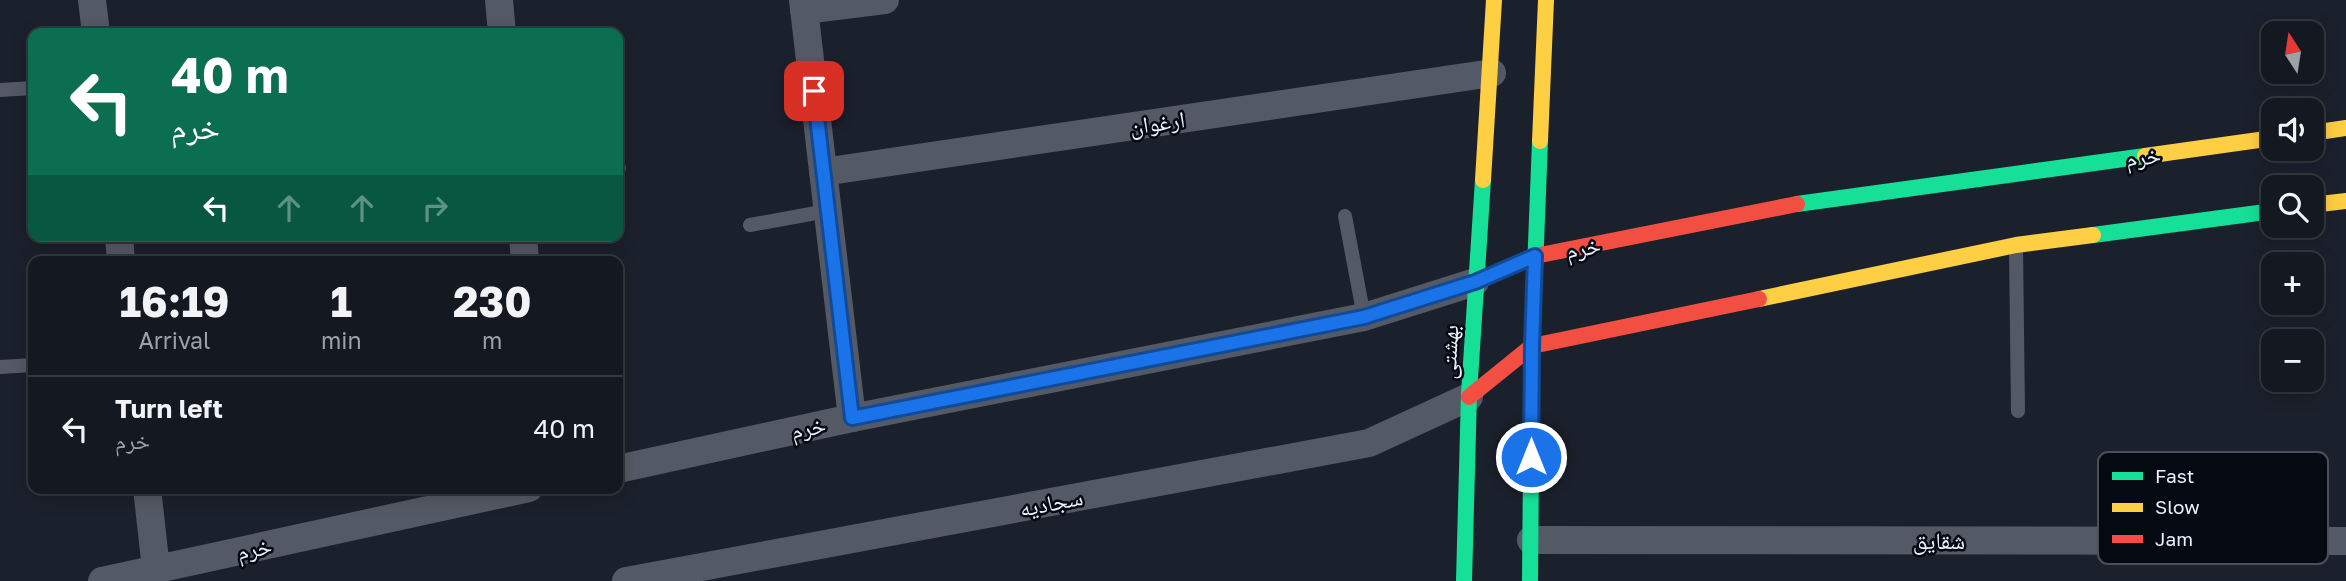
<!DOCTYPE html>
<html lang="en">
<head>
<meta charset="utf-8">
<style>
	:root { --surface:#141921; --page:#21262e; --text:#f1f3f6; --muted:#9da0a5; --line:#33383f }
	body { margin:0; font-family:"Golos Text","Noto Naskh Arabic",sans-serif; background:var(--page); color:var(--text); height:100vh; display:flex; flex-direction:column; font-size:26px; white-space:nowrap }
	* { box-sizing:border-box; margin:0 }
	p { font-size:23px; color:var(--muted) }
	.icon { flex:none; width:38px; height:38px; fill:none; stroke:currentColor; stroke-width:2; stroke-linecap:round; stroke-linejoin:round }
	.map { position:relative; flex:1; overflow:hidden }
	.side { position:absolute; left:28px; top:256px; width:595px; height:238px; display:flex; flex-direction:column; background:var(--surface); border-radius:14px; box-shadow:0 4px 18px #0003,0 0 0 2px var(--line) }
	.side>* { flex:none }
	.hud { position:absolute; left:28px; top:28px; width:595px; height:214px; border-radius:14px; box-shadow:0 4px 18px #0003,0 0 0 2px var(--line); background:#0b6e4f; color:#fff; overflow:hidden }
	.needle { width:46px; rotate:348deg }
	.buttons { position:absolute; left:2261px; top:21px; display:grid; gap:14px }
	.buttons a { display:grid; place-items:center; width:63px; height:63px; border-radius:14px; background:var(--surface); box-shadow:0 4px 18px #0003,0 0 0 2px var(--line); font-size:35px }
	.pin { position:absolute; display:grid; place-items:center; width:60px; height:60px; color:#fff; margin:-30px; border-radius:14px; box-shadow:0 4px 10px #0006 }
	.me { position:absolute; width:77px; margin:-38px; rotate:0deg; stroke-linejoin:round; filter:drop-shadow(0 0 5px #0008) }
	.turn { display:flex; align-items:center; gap:24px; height:147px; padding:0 28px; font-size:32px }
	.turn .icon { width:91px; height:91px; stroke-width:2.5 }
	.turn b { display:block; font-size:49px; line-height:60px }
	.lanes { display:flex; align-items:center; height:66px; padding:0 28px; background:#0003; justify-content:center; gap:35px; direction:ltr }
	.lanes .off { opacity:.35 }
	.eta { display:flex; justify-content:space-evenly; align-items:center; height:119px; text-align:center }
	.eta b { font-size:42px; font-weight:700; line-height:49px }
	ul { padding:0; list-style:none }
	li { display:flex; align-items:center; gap:21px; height:105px; padding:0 28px; border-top:2px solid var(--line) }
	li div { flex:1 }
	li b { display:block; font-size:26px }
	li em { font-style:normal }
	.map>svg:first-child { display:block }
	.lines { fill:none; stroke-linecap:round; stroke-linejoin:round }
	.lane { stroke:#545a65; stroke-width:14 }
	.street { stroke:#545a65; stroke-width:28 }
	.fast { stroke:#16e098; stroke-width:16 }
	.slow { stroke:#ffcf43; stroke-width:16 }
	.jam { stroke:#f24e42; stroke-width:16 }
	.route-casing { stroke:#114b97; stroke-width:18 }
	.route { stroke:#1a73e8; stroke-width:12 }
	.labels { text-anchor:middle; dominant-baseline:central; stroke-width:5; stroke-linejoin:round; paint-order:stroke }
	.street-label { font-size:23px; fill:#eaf1fd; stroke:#050912 }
	.key { fill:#050912; stroke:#4a4f58; stroke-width:2 }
	.key-label { font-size:19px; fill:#eaf1fd }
</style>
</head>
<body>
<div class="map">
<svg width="2346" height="581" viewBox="0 0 2346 581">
	<rect width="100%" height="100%" fill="#1b212c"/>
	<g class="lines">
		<g class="lane">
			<polyline points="0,90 33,88"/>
			<polyline points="618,168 619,168"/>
			<polyline points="1345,216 1364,317"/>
			<polyline points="750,225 827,211"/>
			<polyline points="2016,248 2018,411"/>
			<polyline points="0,367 33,365"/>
		</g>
		<g class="street">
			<polyline points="92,0 96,33"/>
			<polyline points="499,0 502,33"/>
			<polyline points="803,0 852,418"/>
			<polyline points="804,10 885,0"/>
			<polyline points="823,172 1492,73"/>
			<polyline points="119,236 121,261"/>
			<polyline points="523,236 525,261"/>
			<polyline points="618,469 852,418 1364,317 1475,282"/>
			<polyline points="147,488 156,569"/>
			<polyline points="1531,540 2346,541"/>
			<polyline points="102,581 529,488"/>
			<polyline points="626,581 1369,443 1469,397"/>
		</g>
		<g class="fast">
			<polyline points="1797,204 2145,156"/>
			<polyline points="2093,235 2273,211"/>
			<polyline points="1464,581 1469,394 1483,180"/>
			<polyline points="1530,581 1532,346 1540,141"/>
		</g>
		<g class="slow">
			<polyline points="2312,133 2346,128"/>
			<polyline points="1540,141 1546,0"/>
			<polyline points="2145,156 2273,138"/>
			<polyline points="1483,180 1494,0"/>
			<polyline points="2312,205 2346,201"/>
			<polyline points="1759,299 2016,245 2093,235"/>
		</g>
		<g class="jam">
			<polyline points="1475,282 1535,256 1797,204"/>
			<polyline points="1469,397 1532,346 1759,299"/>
		</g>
	</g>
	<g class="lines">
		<g class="route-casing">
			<polyline id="route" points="814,91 852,418 1364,317 1475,282 1535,256 1532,346 1531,457"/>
		</g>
		<use href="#route" class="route"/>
	</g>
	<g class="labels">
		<g class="street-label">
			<text transform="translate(1157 122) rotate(-8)">ارغوان</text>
			<text transform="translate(2143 156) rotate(-8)">خرم</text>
			<text transform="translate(1583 247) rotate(-11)">خرم</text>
			<text transform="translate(1448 352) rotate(-87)">بهشتی</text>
			<text transform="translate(808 427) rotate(-12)">خرم</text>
			<text transform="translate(1051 502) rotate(-11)">سجادیه</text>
			<text x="1939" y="540">شقایق</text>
			<text transform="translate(254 548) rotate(-12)">خرم</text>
		</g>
	</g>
	<rect x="2098" y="452" width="230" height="112" rx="10" class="key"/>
	<rect x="2112" y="472" width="31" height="8" fill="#16e098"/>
	<rect x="2112" y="503" width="31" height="9" fill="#ffcf43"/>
	<rect x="2112" y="535" width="31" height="8" fill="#f24e42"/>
	<g class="key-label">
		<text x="2155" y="483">Fast</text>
		<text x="2155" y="514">Slow</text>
		<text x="2155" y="546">Jam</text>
	</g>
</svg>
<div class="buttons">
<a><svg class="needle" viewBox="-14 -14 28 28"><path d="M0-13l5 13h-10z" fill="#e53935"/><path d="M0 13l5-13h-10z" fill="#9da0a5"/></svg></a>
<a><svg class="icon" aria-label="sound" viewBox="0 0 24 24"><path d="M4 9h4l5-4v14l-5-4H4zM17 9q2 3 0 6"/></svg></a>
<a><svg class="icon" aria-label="search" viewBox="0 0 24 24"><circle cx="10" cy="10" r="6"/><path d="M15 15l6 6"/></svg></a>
<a>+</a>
<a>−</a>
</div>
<div class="pin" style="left:814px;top:91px;background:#d93025"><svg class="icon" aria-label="arrive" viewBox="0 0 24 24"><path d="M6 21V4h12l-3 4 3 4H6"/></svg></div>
<svg class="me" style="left:1531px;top:457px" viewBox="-20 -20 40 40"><circle r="17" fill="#1a73e8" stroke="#fff" stroke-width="3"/><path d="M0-11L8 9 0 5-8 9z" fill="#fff"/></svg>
<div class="hud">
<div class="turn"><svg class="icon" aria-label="left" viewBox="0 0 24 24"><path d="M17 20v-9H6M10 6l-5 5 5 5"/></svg><div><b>40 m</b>خرم</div></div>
<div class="lanes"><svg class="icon" aria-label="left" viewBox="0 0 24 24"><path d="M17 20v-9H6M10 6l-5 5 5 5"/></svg><svg class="icon off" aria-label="ahead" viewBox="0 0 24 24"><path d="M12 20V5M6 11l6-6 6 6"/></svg><svg class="icon off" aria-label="ahead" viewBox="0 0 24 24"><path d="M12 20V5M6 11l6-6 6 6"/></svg><svg class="icon off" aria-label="right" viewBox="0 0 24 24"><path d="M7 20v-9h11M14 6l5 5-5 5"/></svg></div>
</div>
<section class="side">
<div class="eta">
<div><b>16:19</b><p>Arrival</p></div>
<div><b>1</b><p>min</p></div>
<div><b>230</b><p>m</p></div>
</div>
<ul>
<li><svg class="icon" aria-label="left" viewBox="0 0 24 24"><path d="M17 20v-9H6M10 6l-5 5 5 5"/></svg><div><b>Turn left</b><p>خرم</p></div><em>40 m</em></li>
</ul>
</section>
</div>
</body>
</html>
